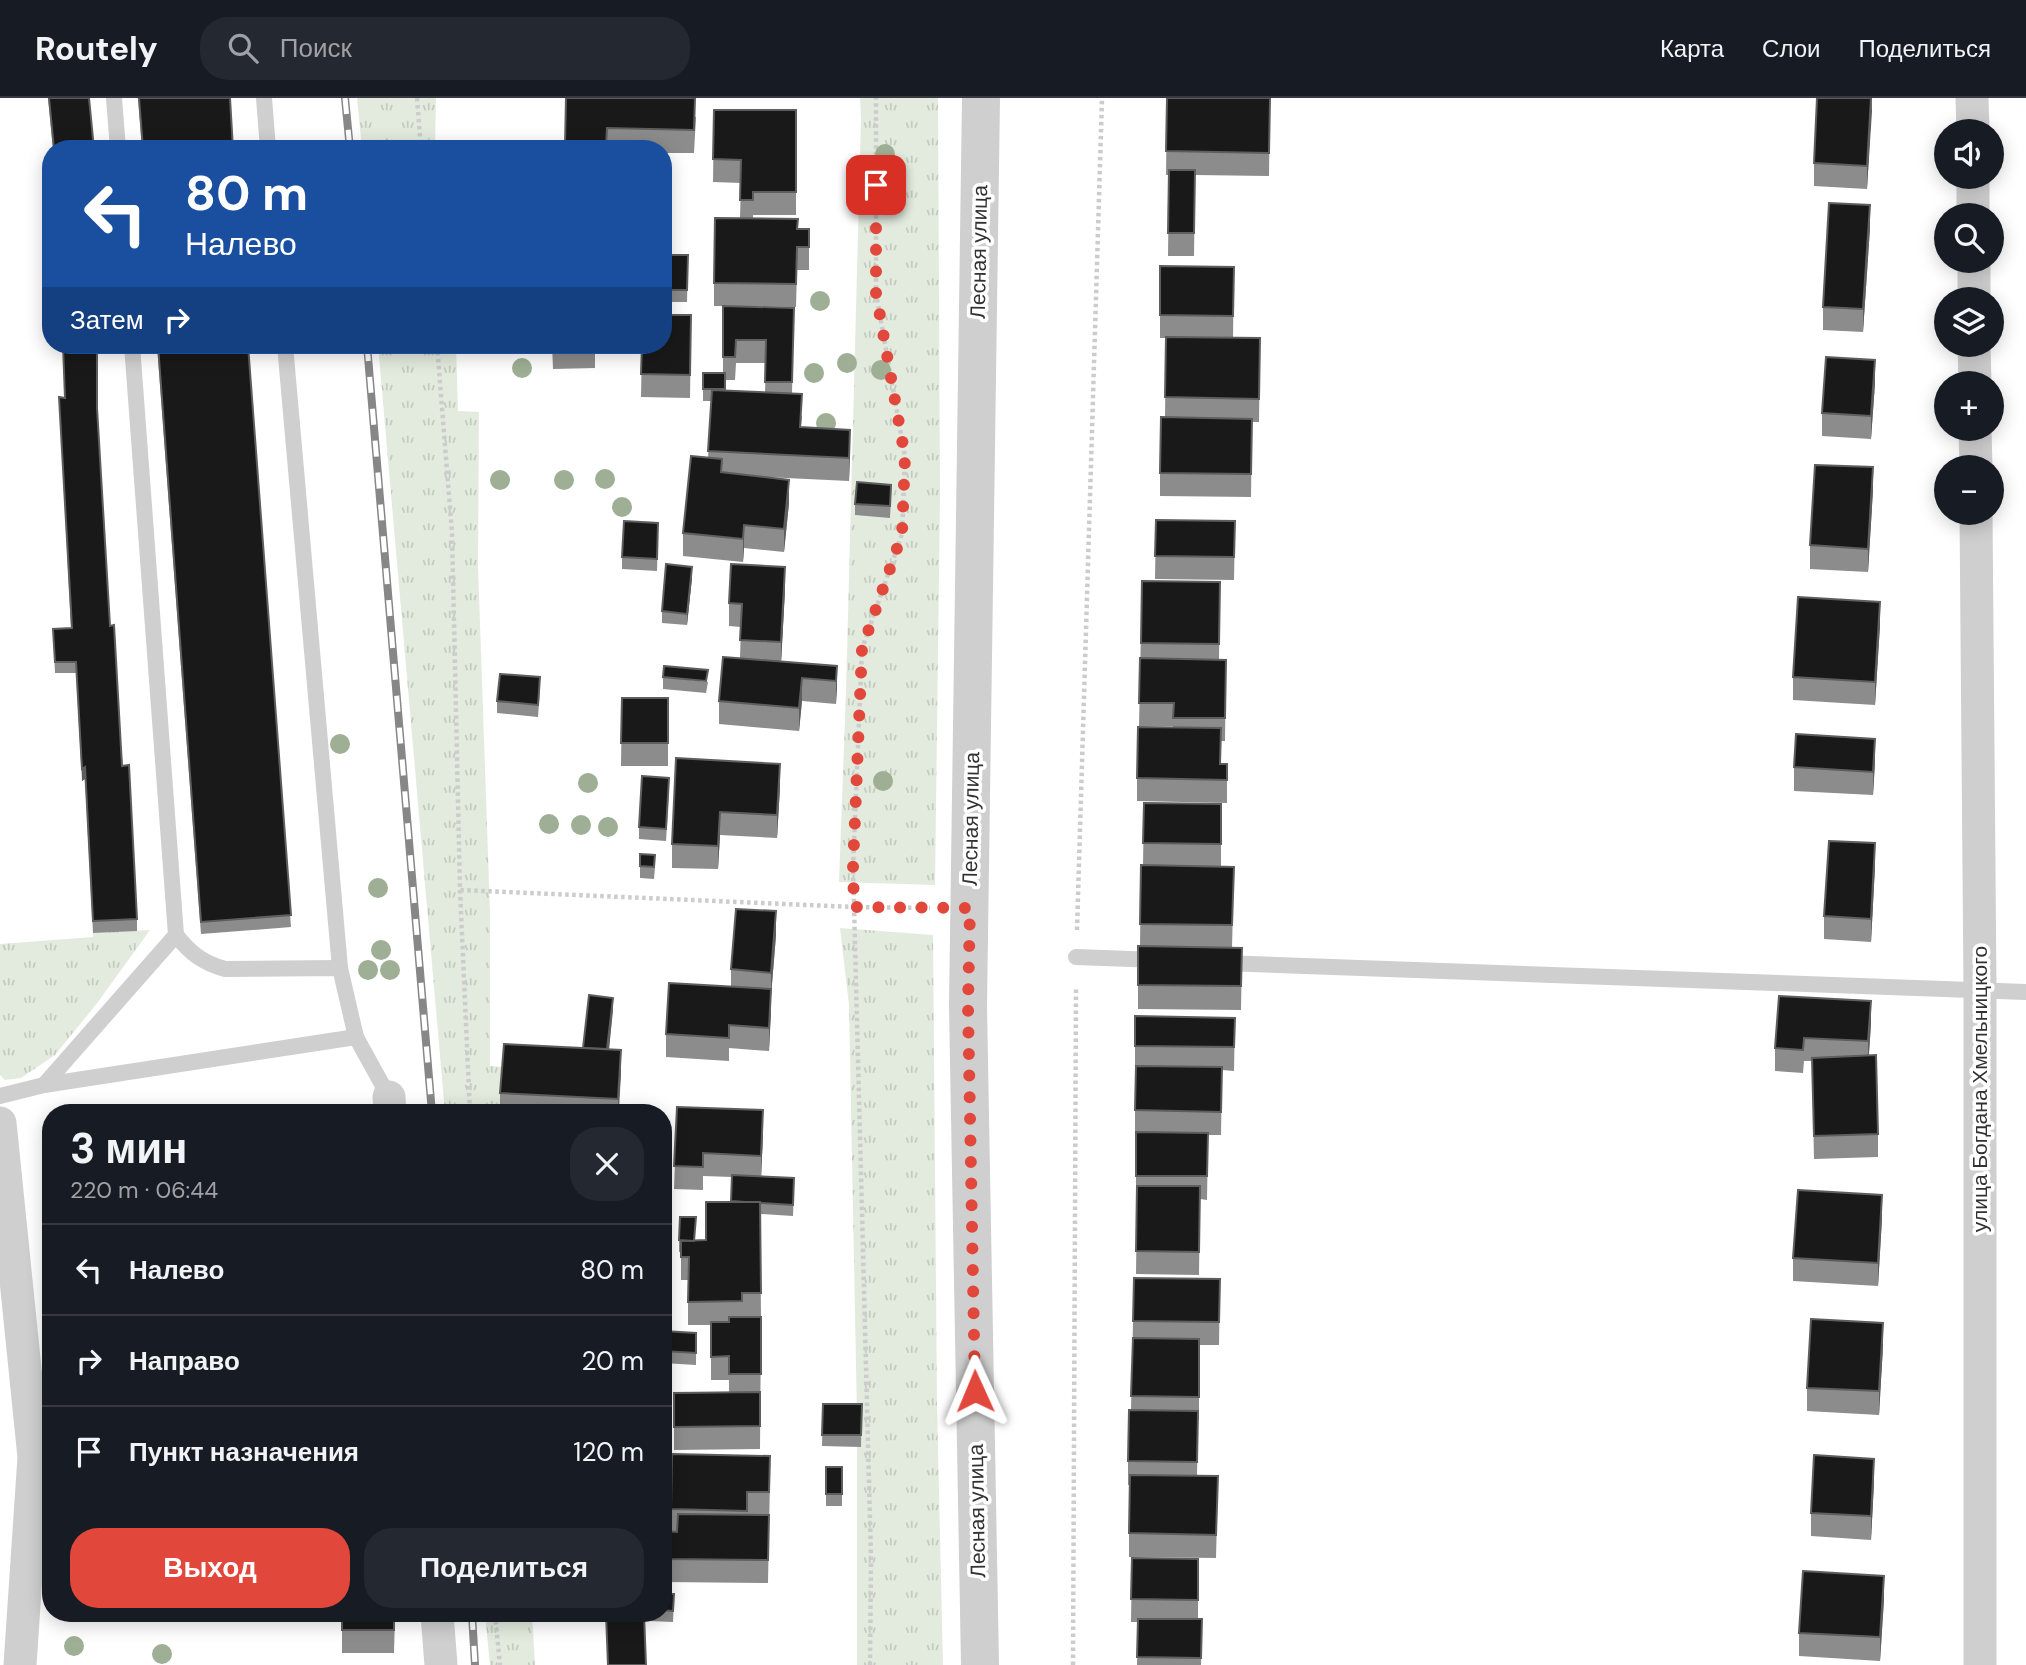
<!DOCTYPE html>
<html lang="ru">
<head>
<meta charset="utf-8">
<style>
	:root { --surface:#171b24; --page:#242831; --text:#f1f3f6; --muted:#9ea1a6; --line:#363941; --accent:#e2473b }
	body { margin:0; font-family:"DM Sans",sans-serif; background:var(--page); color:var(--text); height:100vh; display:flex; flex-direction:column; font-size:26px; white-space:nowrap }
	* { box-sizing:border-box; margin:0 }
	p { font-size:23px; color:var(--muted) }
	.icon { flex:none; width:38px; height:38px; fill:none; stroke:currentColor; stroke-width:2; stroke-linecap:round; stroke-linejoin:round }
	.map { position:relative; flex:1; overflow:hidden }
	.sheet { position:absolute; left:42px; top:1006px; width:630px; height:518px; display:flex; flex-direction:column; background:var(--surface); border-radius:28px; box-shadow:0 4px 18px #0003 }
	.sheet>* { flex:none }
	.guide { position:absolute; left:42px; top:42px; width:630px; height:214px; border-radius:28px; box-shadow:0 4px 18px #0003; background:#1a4fa0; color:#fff; overflow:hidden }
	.tools { position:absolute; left:1934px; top:21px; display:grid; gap:14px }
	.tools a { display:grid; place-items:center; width:70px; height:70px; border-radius:50%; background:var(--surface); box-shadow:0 4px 18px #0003; font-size:35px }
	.pin { position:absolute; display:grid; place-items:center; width:60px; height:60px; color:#fff; margin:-30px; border-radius:14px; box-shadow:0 4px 10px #0006 }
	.me { position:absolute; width:77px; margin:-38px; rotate:359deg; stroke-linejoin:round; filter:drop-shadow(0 0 5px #0008) }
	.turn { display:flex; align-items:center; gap:24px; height:147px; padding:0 28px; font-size:32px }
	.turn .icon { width:91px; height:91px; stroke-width:2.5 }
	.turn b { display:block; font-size:49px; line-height:60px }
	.then { display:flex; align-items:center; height:66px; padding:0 28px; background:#0003; gap:14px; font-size:26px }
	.round { display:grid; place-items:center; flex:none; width:74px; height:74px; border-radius:28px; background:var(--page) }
	.head { display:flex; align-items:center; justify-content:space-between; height:119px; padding:0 28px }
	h1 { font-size:42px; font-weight:700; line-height:52px }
	.button { display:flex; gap:14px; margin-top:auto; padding:14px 28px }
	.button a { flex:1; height:80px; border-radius:28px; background:var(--accent); color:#fff; font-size:28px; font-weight:700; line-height:80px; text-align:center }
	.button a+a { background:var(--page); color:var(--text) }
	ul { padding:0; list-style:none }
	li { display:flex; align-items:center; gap:21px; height:91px; padding:0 28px; border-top:2px solid var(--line) }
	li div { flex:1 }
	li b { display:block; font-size:26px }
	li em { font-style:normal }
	header { display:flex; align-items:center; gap:42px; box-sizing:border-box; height:98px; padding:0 35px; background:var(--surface); border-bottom:2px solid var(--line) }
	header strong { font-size:33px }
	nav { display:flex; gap:38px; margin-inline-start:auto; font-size:24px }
	.search { width:490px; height:63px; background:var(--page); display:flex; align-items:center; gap:18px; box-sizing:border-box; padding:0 24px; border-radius:28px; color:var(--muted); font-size:26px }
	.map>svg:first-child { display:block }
	.grass { fill:url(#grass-tufts) }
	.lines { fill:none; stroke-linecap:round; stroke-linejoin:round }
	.path { stroke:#ccc; stroke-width:4.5; stroke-dasharray:3.5 3.5; stroke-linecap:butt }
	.service { stroke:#cfcfcf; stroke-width:16 }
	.minor { stroke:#cfcfcf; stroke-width:33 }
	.tertiary { stroke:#cfcfcf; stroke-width:38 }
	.rail-casing { stroke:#878787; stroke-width:8 }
	.rail { stroke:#fff; stroke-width:5; stroke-dasharray:16; stroke-linecap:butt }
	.tree { fill:#9eaf95 }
	.wall { fill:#8c8c8c; fill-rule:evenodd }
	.shaded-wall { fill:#5e5e5e }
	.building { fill:#191919; stroke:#5e5e5e; stroke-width:2 }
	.route { stroke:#e2473b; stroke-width:12; stroke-dasharray:0 21.6 }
	.labels { text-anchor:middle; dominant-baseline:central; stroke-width:7; stroke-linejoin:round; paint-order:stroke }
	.street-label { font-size:21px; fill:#323232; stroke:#fff }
</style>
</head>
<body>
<header>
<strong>Routely</strong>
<div class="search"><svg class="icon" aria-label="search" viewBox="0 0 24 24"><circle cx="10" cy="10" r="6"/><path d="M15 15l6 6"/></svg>Поиск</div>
<nav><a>Карта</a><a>Слои</a><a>Поделиться</a></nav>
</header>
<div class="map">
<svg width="2026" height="1567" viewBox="0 0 2026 1567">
	<defs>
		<pattern id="grass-tufts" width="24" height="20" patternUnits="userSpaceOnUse" patternTransform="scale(1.75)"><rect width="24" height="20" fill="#e3ebde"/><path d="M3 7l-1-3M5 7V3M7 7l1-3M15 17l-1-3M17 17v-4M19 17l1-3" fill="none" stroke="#c3cabf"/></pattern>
	</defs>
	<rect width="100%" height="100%" fill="#fff"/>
	<g class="grass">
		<polygon points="357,0 436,0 435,51 362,51"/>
		<polygon points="860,0 938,0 940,397 935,787 839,784 846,594 861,20"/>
		<polygon points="378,247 456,247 458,313 479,314 478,468 490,814 490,968 504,969 500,1015 445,1015"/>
		<polygon points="840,830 933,837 937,1306 943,1567 857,1567 857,1349 861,1349 862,1318 857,1318 849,907"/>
		<polygon points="150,832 98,904 55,957 21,980 5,982 0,977 0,846 93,839 93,835"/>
		<polygon points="485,1516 532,1516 535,1567 490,1567"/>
	</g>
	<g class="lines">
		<g class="path">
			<polyline points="417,0 421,51"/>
			<polyline points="437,247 452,435 460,792 854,809 930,810"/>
			<polyline points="460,792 470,1015"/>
			<polyline points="1077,832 1102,0"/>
			<polyline points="495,1516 500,1567"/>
			<polyline points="870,1567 871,1460 853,769 862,551 902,436 905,359 876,195 876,0"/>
			<polyline points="1073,1567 1076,889"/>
		</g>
		<g class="service">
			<polyline points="114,0 118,51"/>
			<polyline points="264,0 268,51"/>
			<polyline points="132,247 176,837"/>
			<polyline points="285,247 340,870"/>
			<polyline points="1076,859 1158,862"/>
			<polyline points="1222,865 2026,894"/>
			<polyline points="44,987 356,939"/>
			<path d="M0,998l44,-11 132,-150c14,18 27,28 49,34l115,-1 16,69 33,60"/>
		</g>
		<g class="minor">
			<polyline points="1972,0 1973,33"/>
			<polyline points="1973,79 1973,117"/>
			<polyline points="1974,163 1974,201"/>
			<polyline points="1974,247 1975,285"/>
			<polyline points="1975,331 1976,369"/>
			<polyline points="1976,415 1980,891 1980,1567"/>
			<polyline points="389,999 390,1015"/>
			<polyline points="0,1025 34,1359 20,1567"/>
			<polyline points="437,1516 441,1567"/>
		</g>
		<polyline class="tertiary" points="980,1567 968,908 981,0"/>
		<g class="rail-casing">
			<g id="rail">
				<polyline points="345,0 350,51"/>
				<polyline points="367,247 432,1015"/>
				<polyline points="472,1516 475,1567"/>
			</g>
		</g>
		<use href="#rail" class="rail"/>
	</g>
	<g class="tree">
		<circle cx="885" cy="56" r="10"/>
		<circle cx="820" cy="203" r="10"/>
		<circle cx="847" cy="265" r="10"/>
		<circle cx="522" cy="270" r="10"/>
		<circle cx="881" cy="272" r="10"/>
		<circle cx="814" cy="275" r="10"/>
		<circle cx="826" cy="325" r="10"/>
		<circle cx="605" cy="381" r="10"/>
		<circle cx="500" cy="382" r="10"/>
		<circle cx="564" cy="382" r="10"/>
		<circle cx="622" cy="409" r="10"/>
		<circle cx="340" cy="646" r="10"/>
		<circle cx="883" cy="683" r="10"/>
		<circle cx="588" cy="685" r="10"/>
		<circle cx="549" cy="726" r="10"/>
		<circle cx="581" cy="727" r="10"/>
		<circle cx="608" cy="729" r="10"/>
		<circle cx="378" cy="790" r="10"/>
		<circle cx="381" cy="852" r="10"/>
		<circle cx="368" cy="872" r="10"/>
		<circle cx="390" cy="872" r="10"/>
		<circle cx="74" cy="1548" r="10"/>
		<circle cx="162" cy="1556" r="10"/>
	</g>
	<g class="wall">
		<polygon points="48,0 89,0 94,51 53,51"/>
		<polygon points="138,0 230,0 233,51 142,51"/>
		<polygon points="566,0 696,19 694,55 663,55 663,51 565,51"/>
		<polygon points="1167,0 1270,0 1269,78 1195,77 1194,158 1168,158 1169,77 1166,77"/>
		<polygon points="1872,0 1867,91 1814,88 1814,65"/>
		<polygon points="714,12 796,12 796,117 753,117 753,121 798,131 809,131 809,172 797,172 796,209 714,208 714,185 740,120 741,85 713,84"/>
		<polygon points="1870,130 1863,234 1823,232 1823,209"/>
		<polygon points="663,157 688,157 687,204 663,204"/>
		<polygon points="1160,168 1234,169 1233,240 1260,240 1259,324 1252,324 1251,399 1160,398 1160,375 1165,319 1166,240 1160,240"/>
		<path d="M723,208l71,2 -2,85 10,24 -1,10 49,26 -1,28 -84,-4 24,26 -5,49 -40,-4 -1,14 -60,-6v-23l25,-75 3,-57h-8v-28h20zM736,265h30l-1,29 -40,-2v-10h10z"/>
		<polygon points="691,217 690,300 641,299 642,247"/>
		<polygon points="157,247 248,247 291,829 201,836"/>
		<polygon points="552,247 595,247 595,270 553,271"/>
		<polygon points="1875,285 1871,341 1822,338 1822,315"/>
		<polygon points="59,299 97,310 110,528 137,821 137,833 93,835 85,681 82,683 76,575 55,575 53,531 71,530"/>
		<polygon points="1873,392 1868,474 1810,471 1810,447"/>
		<polygon points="891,399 890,420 855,417 855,406"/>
		<polygon points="1156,422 1235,423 1234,482 1155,481"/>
		<polygon points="658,436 657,473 622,471 622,459"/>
		<polygon points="692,480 687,527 662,525 662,513"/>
		<polygon points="1142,483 1220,484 1219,562 1226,562 1225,643 1221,643 1221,666 1227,666 1227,705 1137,703 1137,680 1173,629 1173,628 1139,628"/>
		<polygon points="785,492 781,563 837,568 836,606 802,603 799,633 719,626 719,603 740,560 741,529 729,528 729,505"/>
		<polygon points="1880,527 1875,607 1793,602 1793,579"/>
		<polygon points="663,579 708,584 706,595 663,591"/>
		<polygon points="540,591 538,619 497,615 497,603"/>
		<polygon points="622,600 668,600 668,668 621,668"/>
		<polygon points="676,660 780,689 777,740 720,737 718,771 672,770 672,746"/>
		<polygon points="1875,664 1873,697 1794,693 1794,669"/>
		<polygon points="669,692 666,743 639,741 639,729"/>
		<polygon points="1144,705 1221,706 1221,768 1234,769 1232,850 1242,850 1241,912 1138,911 1138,848 1140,848 1141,767 1143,767"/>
		<polygon points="640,756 655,769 654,781 640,780"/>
		<polygon points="1875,768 1871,844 1824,841 1824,818"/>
		<polygon points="776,837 771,898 769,953 729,950 729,963 666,959 666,936 731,889 731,871"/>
		<polygon points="1779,898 1871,926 1869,957 1878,1036 1878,1059 1814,1061 1812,963 1804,963 1803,975 1775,973 1775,950"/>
		<polygon points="613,911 609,951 621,975 619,1015 500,1015 500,995 583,950"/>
		<polygon points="1135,918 1235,920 1234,973 1222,972 1221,1037 1208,1037 1207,1102 1200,1101 1199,1177 1136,1176 1137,1101 1136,1101 1136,1036 1135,1036"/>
		<polygon points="677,1009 763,1035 761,1079 794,1092 793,1118 760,1116 761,1218 742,1218 761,1219 760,1351 674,1352 674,1295 729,1294 729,1282 711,1282 711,1227 688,1227 688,1182 681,1182 681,1154 679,1154 679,1142 706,1142 731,1104 732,1079 703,1078 703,1092 674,1091"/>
		<polygon points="1882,1120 1878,1188 1793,1183 1793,1160"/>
		<polygon points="1134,1180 1220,1181 1219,1247 1199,1247 1199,1322 1198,1322 1197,1378 1218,1378 1216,1460 1129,1459 1129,1387 1128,1387 1128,1363 1131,1312"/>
		<polygon points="663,1233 696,1235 696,1267 663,1265"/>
		<polygon points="1883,1248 1879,1317 1807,1313 1807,1290"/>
		<polygon points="823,1306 862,1306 861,1349 822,1348"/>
		<rect x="826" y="1369" width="16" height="39"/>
		<polygon points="770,1381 768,1485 663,1484 663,1433 671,1433 671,1411"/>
		<polygon points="1874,1384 1871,1442 1811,1438 1811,1415"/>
		<polygon points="1132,1460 1198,1461 1198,1521 1202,1521 1201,1567 1137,1567 1138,1524 1131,1524"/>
		<polygon points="663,1496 674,1496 673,1524 649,1523 649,1516 663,1516"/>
		<polygon points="1884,1501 1880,1563 1799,1558 1799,1535"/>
		<polygon points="342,1516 395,1516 394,1555 342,1555"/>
	</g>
	<g class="shaded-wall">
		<polygon points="1871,0 1872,13 1867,91 1867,68"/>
		<polygon points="1870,107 1870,130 1863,234 1863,211"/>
		<polygon points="1875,262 1875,285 1871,341 1871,318"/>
		<polygon points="850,332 850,355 849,383 849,360"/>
		<polygon points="1873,369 1873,392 1868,474 1868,451"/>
		<polygon points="789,382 789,405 784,454 784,431"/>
		<polygon points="744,427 744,450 743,464 743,441"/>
		<polygon points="692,469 692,480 687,527 687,516"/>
		<polygon points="785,469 785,492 781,567 781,544"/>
		<polygon points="1880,504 1880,527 1875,607 1875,584"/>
		<polygon points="837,568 837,591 836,606 836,583"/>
		<polygon points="802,580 802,603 799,633 799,610"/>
		<polygon points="1875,641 1875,664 1873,697 1873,674"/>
		<polygon points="780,666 780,689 777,740 777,717"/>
		<polygon points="85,669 85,681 82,683 82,671"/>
		<polygon points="720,714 720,737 718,771 718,748"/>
		<polygon points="1875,745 1875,768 1871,844 1871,821"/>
		<polygon points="776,813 776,837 771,898 771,875"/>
		<polygon points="771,891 771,914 769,953 769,930"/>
		<polygon points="613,900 613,911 607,971 607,959"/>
		<polygon points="1871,903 1871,926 1868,967 1868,943"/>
		<polygon points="621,952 621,975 618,1015 618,1001"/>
		<polygon points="763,1012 763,1035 761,1081 761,1058"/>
		<polygon points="1882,1097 1882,1120 1878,1188 1878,1165"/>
		<polygon points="1883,1225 1883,1248 1879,1317 1879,1293"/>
		<polygon points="1874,1361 1874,1384 1871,1442 1871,1418"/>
		<polygon points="1884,1478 1884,1501 1880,1563 1880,1539"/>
	</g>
	<g class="building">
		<polygon points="49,0 89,0 94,51 54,51"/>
		<polygon points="139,0 230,0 233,51 143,51"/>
		<polygon points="566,0 695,0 694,32 607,30 606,48 565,47"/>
		<polygon points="1167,0 1270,0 1269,55 1166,53"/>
		<polygon points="1817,0 1871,0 1867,68 1814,65"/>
		<polygon points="714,12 796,12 796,94 753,94 753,102 740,102 741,62 713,61"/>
		<polygon points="1169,72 1195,72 1194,135 1168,135"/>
		<polygon points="1829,105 1870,107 1863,211 1823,209"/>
		<polygon points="715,120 798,121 797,131 809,131 809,149 797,149 796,186 714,185"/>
		<polygon points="663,157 688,157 687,192 663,192"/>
		<polygon points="1160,168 1234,169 1233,218 1160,217"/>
		<polygon points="723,208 794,210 792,284 765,284 766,242 736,242 735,259 723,259"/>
		<polygon points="663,217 691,217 690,277 641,276 642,247 663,247"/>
		<polygon points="1166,239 1260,240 1259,301 1165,299"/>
		<polygon points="63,247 97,247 97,310 110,528 114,527 122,668 129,667 137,821 93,823 85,669 82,671 76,564 55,564 53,531 72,530 59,299 65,300"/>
		<polygon points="158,247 248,247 291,817 201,824"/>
		<polygon points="553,247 595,247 553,248"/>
		<polygon points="1826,259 1875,262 1871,318 1822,315"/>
		<rect x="703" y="275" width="22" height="16"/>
		<polygon points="712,292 802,296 800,329 850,332 849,360 708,353"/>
		<polygon points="1161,319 1252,321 1251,376 1160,375"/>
		<polygon points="691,358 722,361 721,374 789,382 784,431 744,427 743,441 683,435"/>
		<polygon points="1815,367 1873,369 1868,451 1810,447"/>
		<polygon points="857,384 891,387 890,408 855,406"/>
		<polygon points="1156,422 1235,423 1234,459 1155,458"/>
		<polygon points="624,423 658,425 657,461 622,459"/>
		<polygon points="666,466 692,469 687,516 662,513"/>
		<polygon points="731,466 785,469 781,544 740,542 742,506 729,505"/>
		<polygon points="1142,483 1220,484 1219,546 1141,545"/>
		<polygon points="1798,499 1880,504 1875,584 1793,579"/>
		<polygon points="723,559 837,568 836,583 802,580 799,610 719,603"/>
		<polygon points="1140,560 1226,562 1225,620 1173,620 1174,605 1139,605"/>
		<polygon points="664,568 708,572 706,583 663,579"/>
		<polygon points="500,576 540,579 538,607 497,603"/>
		<polygon points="622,600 668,600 668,645 621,645"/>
		<polygon points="1138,629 1221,630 1220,666 1227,666 1227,682 1137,680"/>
		<polygon points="1796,636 1875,641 1873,674 1794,669"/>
		<polygon points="676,660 780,666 777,717 720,714 718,748 672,746"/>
		<polygon points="642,678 669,680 666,731 639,729"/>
		<polygon points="1144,705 1221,706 1221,746 1143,745"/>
		<polygon points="1829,743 1875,745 1871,821 1824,818"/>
		<polygon points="640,756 655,757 654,769 640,768"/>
		<polygon points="1141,767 1234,769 1232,827 1140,826"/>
		<polygon points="736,811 776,813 771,875 731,871"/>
		<polygon points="1138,848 1242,850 1241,888 1138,887"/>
		<polygon points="669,885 771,891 769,930 729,927 729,940 666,936"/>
		<polygon points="589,897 613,900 607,951 583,950"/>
		<polygon points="1779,898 1871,903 1868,943 1804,940 1803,952 1775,950"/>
		<polygon points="1135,918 1235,920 1234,949 1135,948"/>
		<polygon points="504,946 621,952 618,1001 500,995"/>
		<polygon points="1876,957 1878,1036 1814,1038 1812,960"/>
		<polygon points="1136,968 1222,969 1221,1014 1135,1012"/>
		<polygon points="677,1009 763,1012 761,1058 703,1055 703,1069 674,1068"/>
		<polygon points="1136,1034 1208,1035 1207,1078 1136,1078"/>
		<polygon points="732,1077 794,1080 793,1107 731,1103"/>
		<polygon points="1137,1088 1200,1088 1199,1154 1136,1153"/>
		<polygon points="1798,1092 1882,1097 1878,1165 1793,1160"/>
		<polygon points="706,1104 760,1104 761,1195 742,1195 742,1203 688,1204 689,1159 681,1159 681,1143 706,1142"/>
		<polygon points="680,1119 696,1119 694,1143 679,1142"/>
		<polygon points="1134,1180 1220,1181 1219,1224 1133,1223"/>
		<polygon points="729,1219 761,1219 761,1276 729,1276 729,1258 711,1259 711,1224 729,1224"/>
		<polygon points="1811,1221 1883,1225 1879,1293 1807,1290"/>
		<polygon points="663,1233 696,1235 696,1255 663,1253"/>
		<polygon points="1133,1240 1199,1241 1199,1299 1131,1298"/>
		<polygon points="760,1294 760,1328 674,1329 674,1295"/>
		<polygon points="823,1306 862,1306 861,1337 822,1337"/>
		<polygon points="1129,1312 1198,1313 1197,1364 1128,1363"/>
		<polygon points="672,1356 770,1358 769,1394 747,1394 747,1413 671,1411"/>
		<polygon points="1814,1357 1874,1361 1871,1418 1811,1415"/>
		<rect x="826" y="1369" width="16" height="27"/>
		<polygon points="1130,1377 1218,1378 1216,1437 1129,1435"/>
		<polygon points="678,1416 769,1417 768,1462 663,1461 663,1433 677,1434"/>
		<polygon points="1132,1460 1198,1461 1198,1502 1131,1501"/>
		<polygon points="1803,1473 1884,1478 1880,1539 1799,1535"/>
		<polygon points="663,1496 674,1496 673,1513 663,1512"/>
		<rect x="342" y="1516" width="52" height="16"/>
		<polygon points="606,1516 644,1516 646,1567 608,1567"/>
		<polygon points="1138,1521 1202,1521 1201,1560 1137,1559"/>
	</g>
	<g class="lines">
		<polyline class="route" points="876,87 876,195 905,359 902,436 862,551 853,769 854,809 970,810 968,908 975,1293"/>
	</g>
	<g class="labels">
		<g class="street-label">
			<text transform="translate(979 154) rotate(-89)">Лесная улица</text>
			<text transform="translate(971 721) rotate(-89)">Лесная улица</text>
			<text transform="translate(1980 991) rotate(-90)">улица Богдана Хмельницкого</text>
			<text transform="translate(977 1413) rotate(-91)">Лесная улица</text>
		</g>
	</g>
</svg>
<div class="tools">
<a><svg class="icon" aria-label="sound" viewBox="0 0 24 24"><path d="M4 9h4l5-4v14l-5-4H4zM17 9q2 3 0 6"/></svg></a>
<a><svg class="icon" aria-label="search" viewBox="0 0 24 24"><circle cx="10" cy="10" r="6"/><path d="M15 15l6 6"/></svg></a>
<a><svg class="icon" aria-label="layers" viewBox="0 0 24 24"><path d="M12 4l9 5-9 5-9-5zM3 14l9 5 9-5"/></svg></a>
<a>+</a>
<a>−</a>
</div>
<div class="pin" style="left:876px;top:87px;background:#d93025"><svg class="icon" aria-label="arrive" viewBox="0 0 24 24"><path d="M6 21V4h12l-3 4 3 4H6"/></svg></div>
<svg class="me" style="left:975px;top:1293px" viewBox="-20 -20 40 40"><path d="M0-17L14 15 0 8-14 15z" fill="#e2473b" stroke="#fff" stroke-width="4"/></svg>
<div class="guide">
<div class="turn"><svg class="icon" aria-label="left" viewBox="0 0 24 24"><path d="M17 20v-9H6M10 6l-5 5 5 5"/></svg><div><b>80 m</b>Налево</div></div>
<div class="then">Затем<svg class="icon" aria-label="right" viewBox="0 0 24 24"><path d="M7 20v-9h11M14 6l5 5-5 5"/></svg></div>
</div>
<section class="sheet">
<div class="head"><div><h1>3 мин</h1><p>220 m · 06:44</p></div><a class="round"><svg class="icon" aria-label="close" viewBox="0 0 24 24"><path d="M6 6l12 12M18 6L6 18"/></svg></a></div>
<ul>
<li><svg class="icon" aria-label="left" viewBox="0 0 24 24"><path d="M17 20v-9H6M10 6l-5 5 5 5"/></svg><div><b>Налево</b></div><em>80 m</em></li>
<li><svg class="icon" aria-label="right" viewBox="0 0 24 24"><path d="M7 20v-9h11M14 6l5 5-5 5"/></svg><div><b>Направо</b></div><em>20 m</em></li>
<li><svg class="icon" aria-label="arrive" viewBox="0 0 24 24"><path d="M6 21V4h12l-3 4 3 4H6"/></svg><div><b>Пункт назначения</b></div><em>120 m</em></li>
</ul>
<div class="button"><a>Выход</a><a>Поделиться</a></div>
</section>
</div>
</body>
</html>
